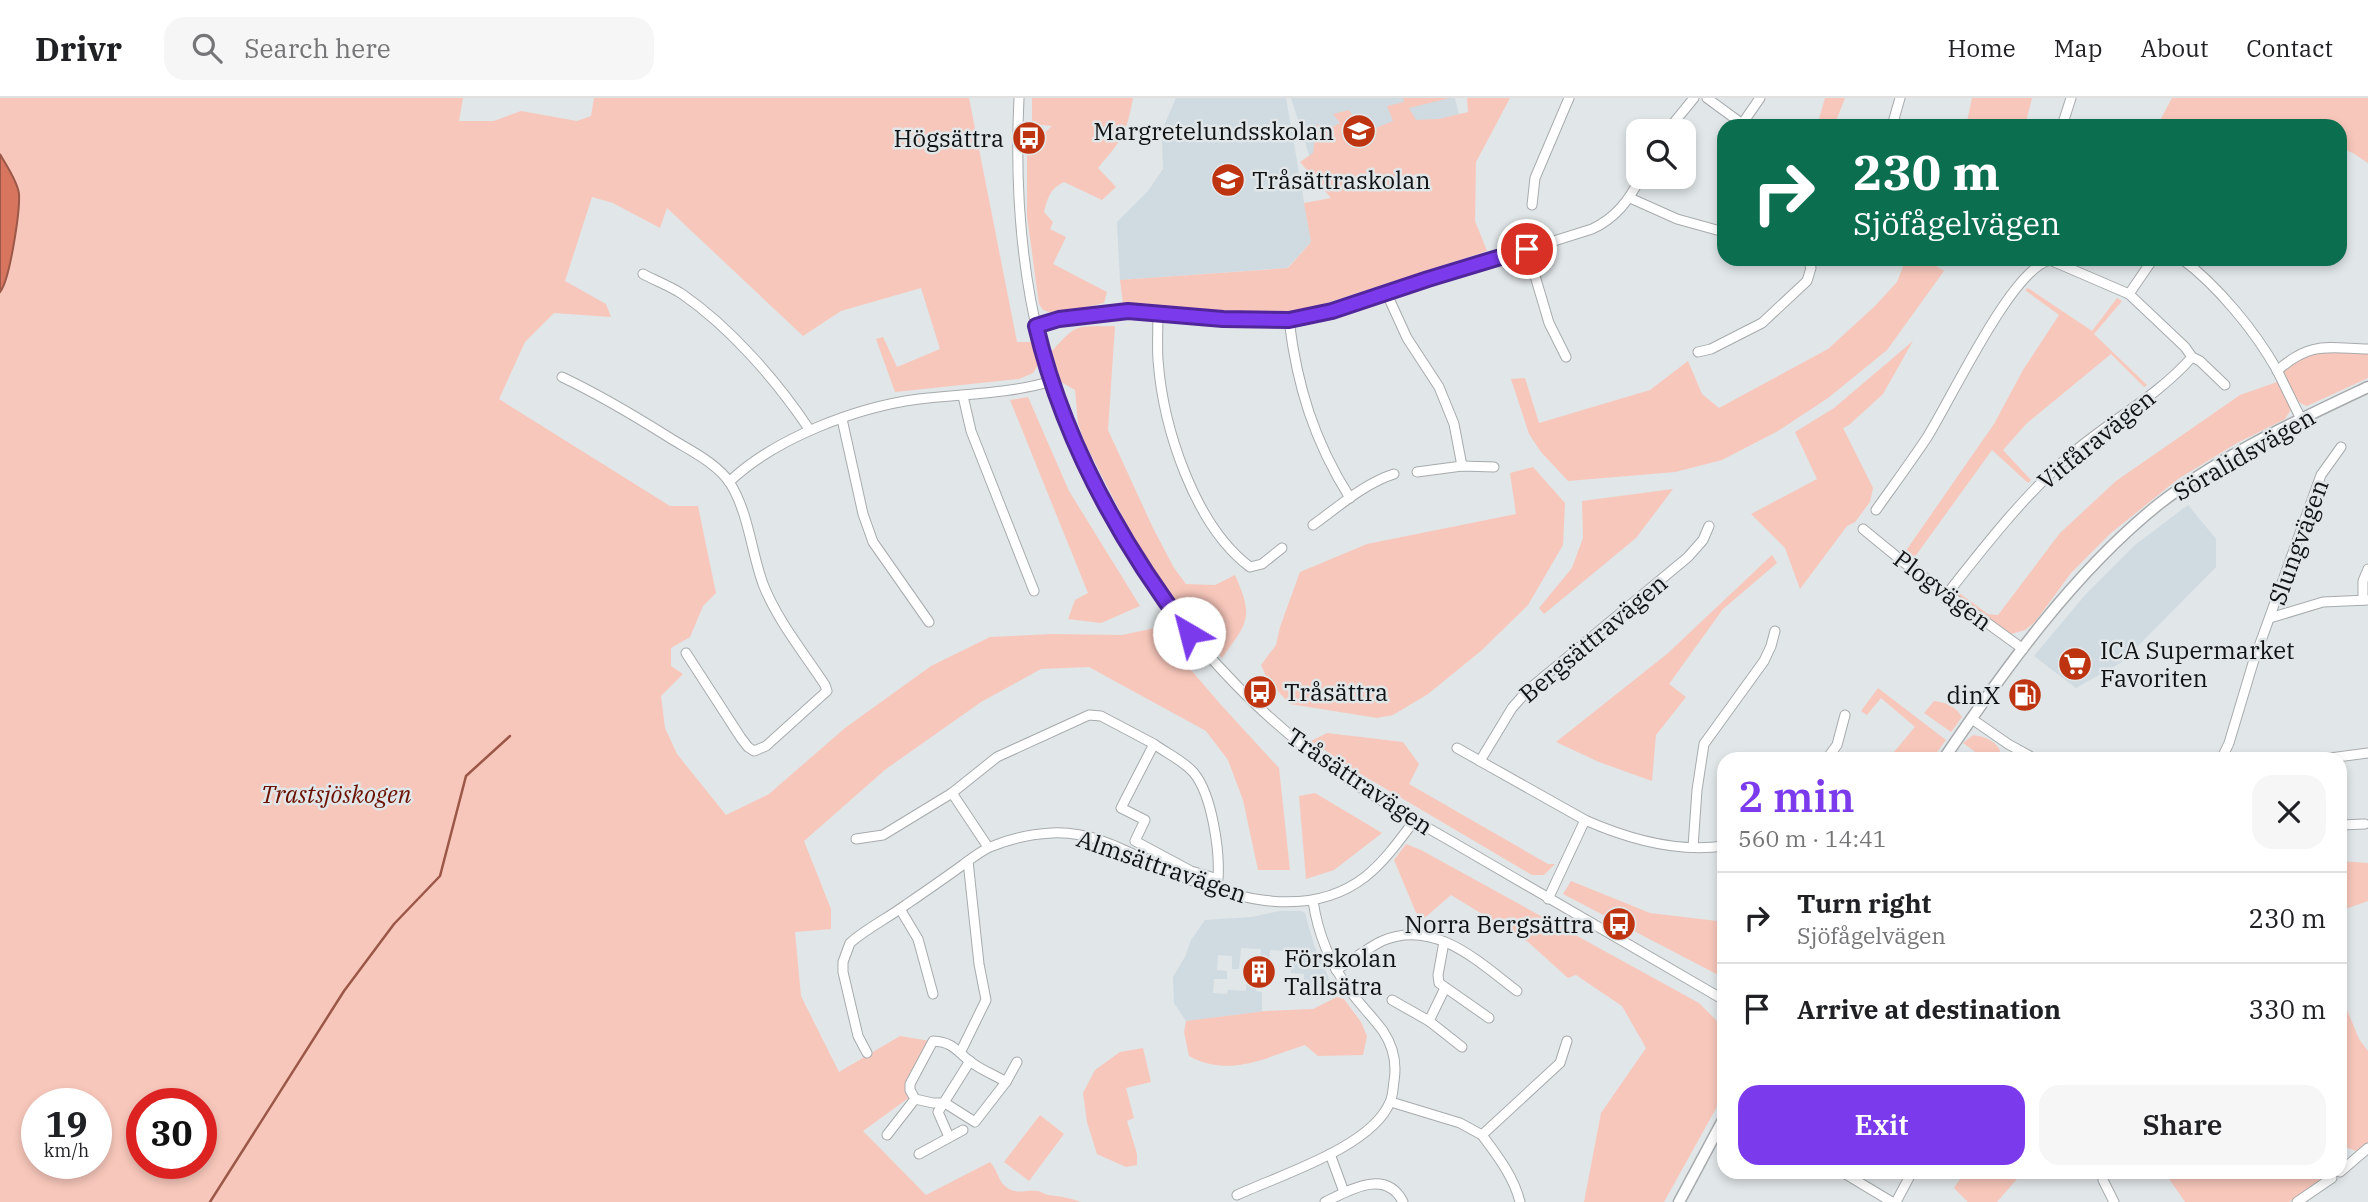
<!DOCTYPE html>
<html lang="en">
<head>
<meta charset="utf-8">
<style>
	:root { --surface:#fff; --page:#f6f6f6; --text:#202124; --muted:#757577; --line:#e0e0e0; --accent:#7c3aed }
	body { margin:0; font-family:"IBM Plex Serif",serif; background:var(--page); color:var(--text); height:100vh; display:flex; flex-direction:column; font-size:26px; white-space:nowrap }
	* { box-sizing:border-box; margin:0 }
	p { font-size:23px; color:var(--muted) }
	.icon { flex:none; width:38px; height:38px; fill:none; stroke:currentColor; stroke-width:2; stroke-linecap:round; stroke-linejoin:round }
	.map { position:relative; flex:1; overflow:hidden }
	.panel { position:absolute; left:1717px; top:654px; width:630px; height:427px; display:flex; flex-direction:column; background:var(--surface); border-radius:21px; box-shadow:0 4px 10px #0003 }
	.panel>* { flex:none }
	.hud { position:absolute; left:1717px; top:21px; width:630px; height:147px; border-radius:21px; box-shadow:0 4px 10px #0003; background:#0b6e4f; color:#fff; overflow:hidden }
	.controls { position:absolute; left:1626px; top:21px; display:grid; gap:14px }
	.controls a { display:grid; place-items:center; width:70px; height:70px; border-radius:14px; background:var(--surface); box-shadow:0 4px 10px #0003; font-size:35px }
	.speed { position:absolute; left:21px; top:990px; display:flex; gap:14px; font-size:35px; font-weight:700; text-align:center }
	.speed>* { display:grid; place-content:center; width:91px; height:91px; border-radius:50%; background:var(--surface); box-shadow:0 4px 10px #0003; line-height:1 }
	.speed small { font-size:18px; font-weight:400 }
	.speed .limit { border:10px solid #d22; background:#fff; color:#111 }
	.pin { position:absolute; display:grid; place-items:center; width:60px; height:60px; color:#fff; margin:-30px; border:4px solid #fff; border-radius:50%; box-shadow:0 2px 7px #0007 }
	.me { position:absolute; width:77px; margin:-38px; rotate:323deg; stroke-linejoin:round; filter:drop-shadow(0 0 5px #0008) }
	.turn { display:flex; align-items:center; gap:24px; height:147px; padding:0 21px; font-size:32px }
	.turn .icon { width:91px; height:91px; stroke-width:2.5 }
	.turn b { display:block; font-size:49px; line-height:60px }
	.round { display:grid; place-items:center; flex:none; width:74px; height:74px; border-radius:21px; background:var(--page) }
	.overview { display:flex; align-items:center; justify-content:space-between; height:119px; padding:0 21px }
	h1 { font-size:42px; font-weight:600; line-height:52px; color:var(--accent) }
	.action { display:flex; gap:14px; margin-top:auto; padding:14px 21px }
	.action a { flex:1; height:80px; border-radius:21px; background:var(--accent); color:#fff; font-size:28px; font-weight:600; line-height:80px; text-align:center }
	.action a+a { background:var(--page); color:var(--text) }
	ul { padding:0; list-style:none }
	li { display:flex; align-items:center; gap:21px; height:91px; padding:0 21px; border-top:2px solid var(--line) }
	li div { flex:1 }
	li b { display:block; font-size:26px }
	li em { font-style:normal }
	header { display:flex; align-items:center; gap:42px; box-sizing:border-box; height:98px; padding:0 35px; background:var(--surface); border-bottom:2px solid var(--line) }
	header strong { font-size:33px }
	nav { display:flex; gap:38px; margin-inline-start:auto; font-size:24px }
	.search { width:490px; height:63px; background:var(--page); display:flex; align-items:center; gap:18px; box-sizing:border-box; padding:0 24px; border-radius:21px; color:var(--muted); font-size:26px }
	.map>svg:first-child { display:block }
	.built { fill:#cfdae1 }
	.green { fill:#f8c7bb; fill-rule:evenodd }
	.water { fill:#d7755e; stroke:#9b5748; stroke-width:2 }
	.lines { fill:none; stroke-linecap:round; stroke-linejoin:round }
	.stream { stroke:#9b5748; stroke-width:2.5 }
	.minor-casing { stroke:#a7abad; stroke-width:11 }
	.tertiary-casing { stroke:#a7abad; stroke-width:13 }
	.minor { stroke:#fff; stroke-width:9 }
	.tertiary { stroke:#fff; stroke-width:10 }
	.route-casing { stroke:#51269a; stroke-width:18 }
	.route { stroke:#7c3aed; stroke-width:12 }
	.labels { text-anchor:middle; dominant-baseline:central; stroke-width:5; stroke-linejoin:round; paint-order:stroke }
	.poi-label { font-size:24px; fill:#101213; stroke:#e1e6e8; text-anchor:end }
	.street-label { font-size:24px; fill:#101213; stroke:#e1e6e8 }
	.park-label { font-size:24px; font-style:italic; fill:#6b1100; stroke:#e1e6e8 }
</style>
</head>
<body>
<header>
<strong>Drivr</strong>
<div class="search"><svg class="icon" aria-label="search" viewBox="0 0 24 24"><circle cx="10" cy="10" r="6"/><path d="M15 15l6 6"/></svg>Search here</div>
<nav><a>Home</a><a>Map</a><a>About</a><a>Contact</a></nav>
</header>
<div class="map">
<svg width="2368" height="1104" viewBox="0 0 2368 1104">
	<rect width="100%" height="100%" fill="#e1e6e8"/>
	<g class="built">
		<polygon points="1176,0 1286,0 1311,144 1287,170 1120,182 1117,124 1148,93 1163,71 1162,41 1164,28"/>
		<polygon points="1291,0 1455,0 1460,21 1316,79"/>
		<polygon points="2188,407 2216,441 2216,469 2122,564 2076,590 2034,558 2086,496 2135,447"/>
		<polygon points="1279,813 1301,813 1305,815 1314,847 1330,883 1325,888 1308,895 1303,894 1304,876 1291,875 1289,853 1270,852 1269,867 1260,867 1261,851 1241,850 1239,871 1232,871 1232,858 1218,857 1217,872 1227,873 1227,881 1214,881 1213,895 1227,896 1228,892 1246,893 1247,876 1257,876 1256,893 1262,894 1262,914 1186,923 1174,905 1173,879 1185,859 1191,842 1205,822 1252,819"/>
	</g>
	<g class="green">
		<path d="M0,0h463l-4,23h35l27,-10 56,10 14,-5 3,-18h375l48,244h14l7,23 -5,8 -14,6 -124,13 -19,-53 7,-2 14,30 43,-18 -19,-61 -80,23 -38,25 -136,-128 -7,20 -47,-25 -21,-6 -27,84 41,23 5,13 -57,-4 -29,29 -26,57 171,107h28l18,87 -13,13 -13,31 -19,11v18l12,8 -22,22 4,32 12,26 49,61 43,-21 76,-66 86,-62 59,-29 63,-3 69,1 33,-7 67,78 57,62 11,102h-32l-15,-70 -15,-40 -22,-29 -117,-64 -48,2 -60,33 -95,67 -82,72 27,68v20l-36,3 6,64 38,76 61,-36 30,5c-13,20 -24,32 -20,56l-47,34 63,64 64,-33c8,8 8,21 19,27 9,5 18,1 28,2 4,0 7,3 11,4 12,1 21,3 33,7h-1081v-910l5,-7 14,-93 -19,-38zM37,1006h59v60h-59zM142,1006h59v60h-59z"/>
		<path d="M1032,0h101c-7,38 -11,41 -35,70l18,19 -14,13 -38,-18c-14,7 -16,15 -20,30l9,10 -3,7 16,8 -13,27 54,28 -3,11 -48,11 -13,-4 -4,-6 -12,-88v-67l25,-23 -20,-2z"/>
		<polygon points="1403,0 1450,0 1409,10 1416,22 1439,21 1468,14 1467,0 1510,0 1476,64 1475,123 1487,153 1302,213 1261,215 1123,206 1120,182 1288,170 1311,144 1304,105 1331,100 1300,64 1313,55 1317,26 1326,32 1340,25 1333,16 1349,12 1364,35 1393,23 1387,8 1404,4"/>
		<polygon points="1825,0 1845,0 1834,28 1817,28"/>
		<polygon points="1972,0 2032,0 2025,28 1966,28"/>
		<polygon points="2172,0 2368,0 2368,65 2353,55 2340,50 2340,28 2157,28"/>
		<polygon points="1906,161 1925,161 1944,173 1887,252 1828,300 1778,333 1722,362 1675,374 1568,383 1541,354 1529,336 1511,281 1525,280 1539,325 1650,292 1688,263 1702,296 1719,310 1828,251 1875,208 1897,184"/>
		<polygon points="2028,190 2092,233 2117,200 2122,203 2094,236 2147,287 2144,289 2111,256 2027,325 2003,352 2031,382 2028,385 1992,352 1914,460 1905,454 1994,326 2023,272 2059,217 2025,192"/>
		<path d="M1115,228l-7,104 45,98 21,40 12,16 29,1 20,-10c19,43 13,47 -13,83l-64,-79 -30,-52 -43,-84 -7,-20 -3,-33 -14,-8 -9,-31c26,-29 24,-24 63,-25z"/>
		<polygon points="1913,243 1883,296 1849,327 1843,330 1873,390 1870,404 1855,424 1847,428 1800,491 1785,450 1751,416 1817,381 1795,334 1834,310"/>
		<path d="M2326,253l42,1v26l-61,28c-15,-4 -19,-22 -25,-35l25,-17z"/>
		<polygon points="2277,284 2292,310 2285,321 2237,345 2178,381 2111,435 2071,475 2035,524 2025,532 2011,536 1952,493 1954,491 1988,516 1998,517 2060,435 2116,383 2240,297"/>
		<polygon points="1028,299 1069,393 1140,508 1101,525 1068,521 1075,502 1088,495 1010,302"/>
		<polygon points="1533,369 1565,405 1563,447 1528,507 1482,552 1428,596 1393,617 1377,620 1290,606 1268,583 1261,567 1276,547 1280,529 1300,474 1367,446 1516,416 1510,375"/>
		<polygon points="1673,391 1636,440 1544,516 1539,510 1572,470 1583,440 1582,403"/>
		<polygon points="1772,457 1777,465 1723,511 1669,586 1686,599 1656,637 1652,683 1599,664 1556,644 1667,556"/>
		<polygon points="1878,590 1946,642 1932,661 1888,661 1915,629 1881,600 1867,617 1861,613"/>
		<path d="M1934,603c13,2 21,5 28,16l-11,15 -27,-19z"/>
		<polygon points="1327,635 1403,644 1419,666 1409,686 1548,766 1555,766 1544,777 1532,777 1364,678 1311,643"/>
		<path d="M1973,637c14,2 29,8 28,24h-16l-22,-16z"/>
		<polygon points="1315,695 1382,735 1334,772 1306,781 1299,698"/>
		<polygon points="1406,746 1421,752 1699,905 1724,930 1724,996 1664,1104 1584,1104 1601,1015 1646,950 1622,908 1576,877 1568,880 1528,844 1451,797 1420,824 1394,762"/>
		<polygon points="2340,763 2368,765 2368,803 2340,813"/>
		<polygon points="1571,783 1650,815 1717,823 1724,820 1724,880 1563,796"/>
		<polygon points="2340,895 2359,941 2368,953 2368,1045 2359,1054 2342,1048 2340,1050"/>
		<path d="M1337,899l7,2 17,23 6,14 -4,19 -45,1 -13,-11c-41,13 -76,33 -116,11l-5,-24 2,-11 80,-10 47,-2z"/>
		<polygon points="1143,950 1151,984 1126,990 1134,1020 1127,1023 1137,1056 1137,1067 1126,1069 1097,1056 1087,1024 1083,995 1095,972 1120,954"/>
		<polygon points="1040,1017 1064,1036 1029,1083 1004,1064"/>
		<polygon points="1964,1075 1964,1074 2022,1075 1997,1104 1968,1104 1954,1090"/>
		<polygon points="2165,1075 2324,1075 2321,1083 2289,1104 2185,1104"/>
	</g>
	<path class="water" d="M0,56c6,11 18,28 19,40 1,17 -9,86 -19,98z"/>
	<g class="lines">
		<polyline class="stream" points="210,1104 344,893 394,826 440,778 466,678 510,638"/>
		<g class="minor-casing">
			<g id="minor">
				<path d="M1019,0c-4,82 1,165 21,245 7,26 17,51 26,76 53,135 139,253 255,341 48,36 101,64 152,94 84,49 168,97 251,146"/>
				<polyline points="1707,0 1745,28"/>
				<polyline points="1742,26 1760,0"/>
				<polyline points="1892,28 1900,0"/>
				<polyline points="2062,28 2071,0"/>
				<polyline points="1667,33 1694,0"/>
				<polyline points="1630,100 1677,121 1724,134"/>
				<polyline points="1532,107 1535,80 1569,0"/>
				<polyline points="1527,151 1549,225 1566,259"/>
				<path d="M2182,161c36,27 73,72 95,111 8,16 16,33 24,49"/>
				<path d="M643,176c13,7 27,12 39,20 48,33 95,87 127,135"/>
				<polyline points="1386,194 1407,240 1439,289 1454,326 1462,368"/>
				<path d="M1158,214c0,16 -1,32 0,48 5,67 36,165 92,207l12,-3 20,-16"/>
				<path d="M1289,222c8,66 25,121 61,178"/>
				<path d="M1036,227l23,-6 69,-8 95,8 56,1 24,-3 29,-6 260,-82c24,-11 37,-29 49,-52"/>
				<polyline points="1698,254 1711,251 1762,225 1807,183 1811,170 1808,161"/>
				<polyline points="2192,259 2200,263 2225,287"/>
				<path d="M2277,273c33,-30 50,-23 91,-22"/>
				<path d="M562,279c38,18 73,39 108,61 19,12 47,25 60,45 19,31 21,68 33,101 14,36 41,69 62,101l2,6 -61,55 -12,5 -6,-4 -7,-9 -55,-85"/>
				<polyline points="963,298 971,333 1034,493"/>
				<polyline points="842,321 863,416 873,444 929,524"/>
				<polyline points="1417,374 1462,368 1494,369"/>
				<path d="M729,384c46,-44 128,-75 190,-83 44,-5 90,-5 133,-18"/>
				<path d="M1876,412c17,-24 34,-47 50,-71 24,-37 85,-170 124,-179l79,34"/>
				<path d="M1313,427c25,-18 52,-42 81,-51"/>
				<polyline points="1863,431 1902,463 2023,551"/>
				<path d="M1947,496c40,-51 79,-101 128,-143 38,-32 84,-56 117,-94l-7,-10 -56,-53 24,-35"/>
				<polyline points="2363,502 2363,483 2368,471"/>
				<polyline points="2270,520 2323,504 2368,502"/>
				<polyline points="1972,621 2008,646 2037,662"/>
				<polyline points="1457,650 1480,663"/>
				<polyline points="1826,662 1837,647 1845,617"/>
				<polyline points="2221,662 2229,645 2253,565 2321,377 2341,349"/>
				<polyline points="2315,662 2368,655"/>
				<path d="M952,695l45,-36 92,-42 12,1 53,28 -33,64 24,12 -10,21 56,30 27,8c2,-28 -6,-84 -24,-106 -10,-12 -28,-20 -40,-29"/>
				<path d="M1585,722c43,19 91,33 139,26"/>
				<polyline points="2340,727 2365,726"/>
				<polyline points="856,741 883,737 952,695 988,749"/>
				<polyline points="1693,749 1697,692 1704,646 1764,563 1771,548 1775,533"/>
				<polyline points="1548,801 1585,722 1480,663 1512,610 1528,592 1688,459 1703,442 1709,428"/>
				<polyline points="900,811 918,841 933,896"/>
				<polyline points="1444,844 1438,877 1439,885 1489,920"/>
				<path d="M1336,872c15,-9 30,-21 46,-29 52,-23 97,21 135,50"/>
				<polyline points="1445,890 1429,923 1462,949"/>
				<polyline points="1392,902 1429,923"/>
				<polyline points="961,953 986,902 979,866 968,763"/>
				<path d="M867,955l-9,-17 -15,-64v-10l7,-19c17,-15 38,-25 57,-39 19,-13 38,-26 57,-40 8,-6 17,-13 26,-17 19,-8 42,-13 62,-14 40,-2 72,17 106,33 62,29 146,58 207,11 19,-15 34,-36 49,-56"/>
				<polyline points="915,1001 933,1005 945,1005 975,1024 1006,984 1017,964"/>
				<polyline points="1391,1004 1460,1025 1482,1037 1560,965 1567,943"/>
				<path d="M887,1037l28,-36 -5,-9v-6l23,-43c21,1 24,11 38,21 10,8 24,13 35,20"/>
				<path d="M1482,1037c15,20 32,42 38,67"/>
				<polyline points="949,1039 938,1014 970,963"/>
				<polyline points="919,1056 963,1032"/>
				<polyline points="1330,1056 1344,1094"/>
				<polyline points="1842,1074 1892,1104"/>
				<polyline points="2340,1074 2368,1050"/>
				<polyline points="2103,1082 2114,1104"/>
				<path d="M1237,1097c43,-20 135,-48 153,-93 3,-6 3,-14 4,-21 3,-18 -1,-35 -11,-50 -11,-15 -24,-27 -34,-42 -20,-27 -31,-55 -36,-88"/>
				<path d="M1325,1104c25,-12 61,-34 78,0"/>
				<polyline points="1896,1104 1912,1074"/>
				<polyline points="2297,1104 2332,1080"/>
			</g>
		</g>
		<g class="tertiary-casing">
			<g id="tertiary">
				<path d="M1943,662c61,-90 131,-188 216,-256 63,-49 137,-83 209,-117"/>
				<polyline points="1679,1104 1724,1020"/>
			</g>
		</g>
		<use href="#minor" class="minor"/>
		<use href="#tertiary" class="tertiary"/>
	</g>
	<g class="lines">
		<g class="route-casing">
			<path id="route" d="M1189,535c-70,-92 -126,-193 -153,-307l23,-7 69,-8 95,8 66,1 43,-9 96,-32 99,-30"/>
		</g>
		<use href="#route" class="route"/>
	</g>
	<defs>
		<g id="school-disc" transform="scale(1.75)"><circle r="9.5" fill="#be3410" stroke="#e1e6e8"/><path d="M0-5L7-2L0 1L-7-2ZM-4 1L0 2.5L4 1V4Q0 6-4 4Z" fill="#fff"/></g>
		<g id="bus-disc" transform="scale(1.75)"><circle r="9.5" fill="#be3410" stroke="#e1e6e8"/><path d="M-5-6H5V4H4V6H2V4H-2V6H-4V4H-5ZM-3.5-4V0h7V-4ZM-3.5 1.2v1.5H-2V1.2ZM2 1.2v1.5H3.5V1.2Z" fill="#fff"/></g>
		<g id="supermarket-disc" transform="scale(1.75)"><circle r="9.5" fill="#be3410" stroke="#e1e6e8"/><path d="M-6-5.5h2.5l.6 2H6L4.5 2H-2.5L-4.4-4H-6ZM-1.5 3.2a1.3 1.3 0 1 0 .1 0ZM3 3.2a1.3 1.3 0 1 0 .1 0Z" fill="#fff"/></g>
		<g id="fuel-disc" transform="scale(1.75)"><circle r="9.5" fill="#be3410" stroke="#e1e6e8"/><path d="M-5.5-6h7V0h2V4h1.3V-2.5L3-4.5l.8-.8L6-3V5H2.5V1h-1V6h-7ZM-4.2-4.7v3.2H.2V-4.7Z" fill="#fff"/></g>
		<g id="building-disc" transform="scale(1.75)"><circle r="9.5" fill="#be3410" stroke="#e1e6e8"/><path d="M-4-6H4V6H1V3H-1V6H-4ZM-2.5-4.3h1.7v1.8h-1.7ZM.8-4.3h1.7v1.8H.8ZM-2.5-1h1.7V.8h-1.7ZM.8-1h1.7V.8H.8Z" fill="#fff"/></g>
	</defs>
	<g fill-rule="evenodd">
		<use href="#school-disc" x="1359" y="33"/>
		<use href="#bus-disc" x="1029" y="40"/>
		<use href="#school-disc" x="1228" y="82"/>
		<use href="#supermarket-disc" x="2075" y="566"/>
		<use href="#bus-disc" x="1260" y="594"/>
		<use href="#fuel-disc" x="2025" y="597"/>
		<use href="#bus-disc" x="1619" y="826"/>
		<use href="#building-disc" x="1259" y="874"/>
	</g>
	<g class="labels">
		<g class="poi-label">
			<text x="1334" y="33">Margretelundsskolan</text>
			<text x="1004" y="40">Högsättra</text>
			<text x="1252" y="82" text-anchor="start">Tråsättraskolan</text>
			<text x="2100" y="552" text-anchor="start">ICA Supermarket<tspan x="2100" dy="28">Favoriten</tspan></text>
			<text x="1284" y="594" text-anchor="start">Tråsättra</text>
			<text x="2000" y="597">dinX</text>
			<text x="1594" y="826">Norra Bergsättra</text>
			<text x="1284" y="860" text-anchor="start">Förskolan<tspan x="1284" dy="28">Tallsätra</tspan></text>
		</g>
		<g class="street-label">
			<text transform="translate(2096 341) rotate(-39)">Vitfåravägen</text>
			<text transform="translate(2244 356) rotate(-30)">Söralidsvägen</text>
			<text transform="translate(2298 444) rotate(-70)">Slungvägen</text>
			<text transform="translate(1943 492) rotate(37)">Plogvägen</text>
			<text transform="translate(1593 540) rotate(-40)">Bergsättravägen</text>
			<text transform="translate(1360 683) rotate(34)">Tråsättravägen</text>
			<text transform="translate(1162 768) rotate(19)">Almsättravägen</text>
		</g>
		<g class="park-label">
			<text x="336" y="696">Trastsjöskogen</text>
		</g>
	</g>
</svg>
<div class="controls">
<a><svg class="icon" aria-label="search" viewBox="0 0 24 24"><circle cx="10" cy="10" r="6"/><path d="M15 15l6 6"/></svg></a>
</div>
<div class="speed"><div>19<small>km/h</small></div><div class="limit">30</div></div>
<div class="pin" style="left:1527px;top:151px;background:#d93025"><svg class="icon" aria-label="arrive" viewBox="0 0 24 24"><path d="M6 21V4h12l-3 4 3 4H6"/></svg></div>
<svg class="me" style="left:1189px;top:535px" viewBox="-20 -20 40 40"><circle r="19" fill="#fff"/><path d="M0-13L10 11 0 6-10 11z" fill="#7c3aed"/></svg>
<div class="hud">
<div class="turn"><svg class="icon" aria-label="right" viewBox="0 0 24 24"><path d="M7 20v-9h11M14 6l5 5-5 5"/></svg><div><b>230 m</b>Sjöfågelvägen</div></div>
</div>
<section class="panel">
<div class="overview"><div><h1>2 min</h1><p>560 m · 14:41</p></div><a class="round"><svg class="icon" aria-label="close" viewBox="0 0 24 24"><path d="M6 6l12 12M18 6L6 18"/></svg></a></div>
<ul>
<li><svg class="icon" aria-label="right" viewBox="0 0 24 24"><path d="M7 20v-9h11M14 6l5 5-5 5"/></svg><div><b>Turn right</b><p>Sjöfågelvägen</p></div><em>230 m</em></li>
<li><svg class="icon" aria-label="arrive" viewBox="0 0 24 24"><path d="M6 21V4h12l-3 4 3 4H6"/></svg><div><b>Arrive at destination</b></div><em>330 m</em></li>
</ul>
<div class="action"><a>Exit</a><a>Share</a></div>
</section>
</div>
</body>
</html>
